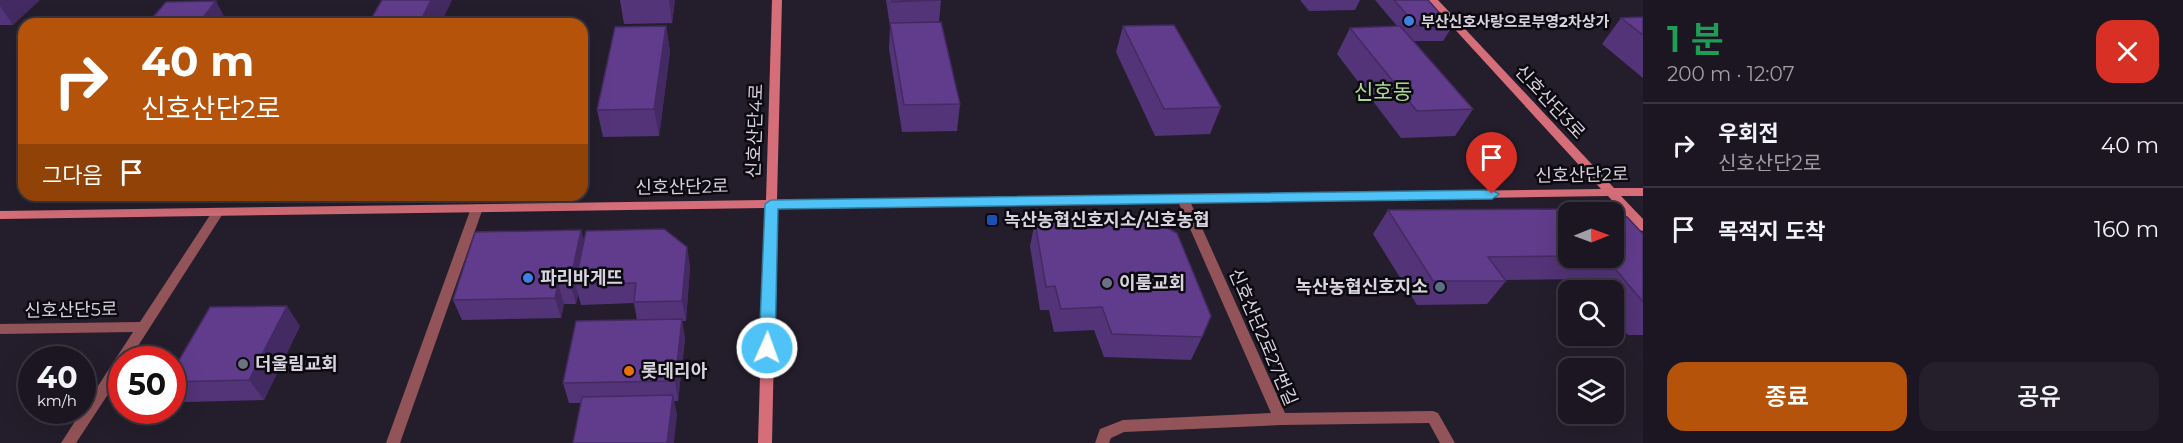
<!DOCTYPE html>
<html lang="ko">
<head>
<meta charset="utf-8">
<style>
	:root { --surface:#1b1621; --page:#241f2a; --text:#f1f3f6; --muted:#a09fa5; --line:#39353f; --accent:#b45309 }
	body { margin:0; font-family:Montserrat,"Noto Sans KR",sans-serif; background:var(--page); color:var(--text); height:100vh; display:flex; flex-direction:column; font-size:22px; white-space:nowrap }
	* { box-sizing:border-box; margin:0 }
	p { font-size:20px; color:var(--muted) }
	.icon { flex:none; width:33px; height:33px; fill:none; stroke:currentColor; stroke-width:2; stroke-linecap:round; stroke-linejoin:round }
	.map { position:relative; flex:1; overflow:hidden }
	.side { display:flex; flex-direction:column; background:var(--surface); width:540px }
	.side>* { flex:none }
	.guide { position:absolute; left:18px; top:18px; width:570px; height:183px; border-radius:18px; box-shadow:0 6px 24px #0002,0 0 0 2px var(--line); background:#b45309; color:#fff; overflow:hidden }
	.needle { width:39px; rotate:89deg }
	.fabs { position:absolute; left:1558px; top:202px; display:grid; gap:12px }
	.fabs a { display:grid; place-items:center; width:66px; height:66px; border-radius:12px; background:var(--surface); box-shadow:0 6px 24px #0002,0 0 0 2px var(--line); font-size:30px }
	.speed { position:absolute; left:18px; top:346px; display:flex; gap:12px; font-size:30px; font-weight:700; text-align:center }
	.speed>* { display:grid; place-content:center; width:78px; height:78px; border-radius:50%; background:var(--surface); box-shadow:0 6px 24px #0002,0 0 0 2px var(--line); line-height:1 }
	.speed small { font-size:15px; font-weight:400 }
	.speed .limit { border:9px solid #d22; background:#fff; color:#111 }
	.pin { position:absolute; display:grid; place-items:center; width:51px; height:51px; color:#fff; margin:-62px -26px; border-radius:50% 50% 50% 0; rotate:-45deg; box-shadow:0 0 6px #0007 }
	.pin .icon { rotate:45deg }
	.me { position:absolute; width:66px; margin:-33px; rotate:2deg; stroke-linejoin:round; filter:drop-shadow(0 0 4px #0008) }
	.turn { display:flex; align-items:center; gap:21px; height:126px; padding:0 24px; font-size:27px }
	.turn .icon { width:78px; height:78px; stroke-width:2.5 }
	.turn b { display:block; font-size:42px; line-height:51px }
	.then { display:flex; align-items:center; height:57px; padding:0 24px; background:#0003; gap:12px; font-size:22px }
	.round { display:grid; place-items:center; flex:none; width:63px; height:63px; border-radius:18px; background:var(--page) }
	.summary { display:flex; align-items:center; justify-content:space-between; height:102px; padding:0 24px }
	h1 { font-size:36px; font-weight:600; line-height:45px; color:#1e9e55 }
	.action { display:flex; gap:12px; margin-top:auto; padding:12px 24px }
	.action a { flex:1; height:69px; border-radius:18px; background:var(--accent); color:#fff; font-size:24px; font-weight:600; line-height:69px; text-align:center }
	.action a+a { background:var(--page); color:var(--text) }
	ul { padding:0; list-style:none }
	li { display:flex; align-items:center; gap:18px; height:84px; padding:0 24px; border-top:2px solid var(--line) }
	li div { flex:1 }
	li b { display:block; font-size:22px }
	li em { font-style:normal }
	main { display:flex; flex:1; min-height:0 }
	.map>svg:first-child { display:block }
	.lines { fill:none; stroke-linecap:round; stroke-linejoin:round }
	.street { fill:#935459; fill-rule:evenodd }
	.secondary { fill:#d56e78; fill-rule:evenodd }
	.wall { fill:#533478; fill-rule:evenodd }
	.shaded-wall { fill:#442a62 }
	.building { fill:#613c8c; stroke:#442a62; stroke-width:1.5 }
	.route { fill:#4fc3f7; stroke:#337fa1; stroke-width:1.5 }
	.shop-dot { fill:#3f7fe0; stroke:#0c0a10; stroke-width:2 }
	.transit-dot { fill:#1a4fb4; stroke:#0c0a10; stroke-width:2 }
	.worship-dot { fill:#6b7280; stroke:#0c0a10; stroke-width:2 }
	.service-dot { fill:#5c6f8a; stroke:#0c0a10; stroke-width:2 }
	.food-dot { fill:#e8710a; stroke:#0c0a10; stroke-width:2 }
	.labels { text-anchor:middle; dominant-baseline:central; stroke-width:5; stroke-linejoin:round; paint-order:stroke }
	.far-poi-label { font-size:15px; font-weight:bold; fill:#d8d4de; stroke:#0c0a10; text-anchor:start }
	.street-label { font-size:18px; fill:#d8d4de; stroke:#0c0a10 }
	.poi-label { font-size:18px; font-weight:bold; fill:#d8d4de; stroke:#0c0a10; text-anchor:start }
	.quarter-label { font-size:21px; fill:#acd795; stroke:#0c0a10 }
</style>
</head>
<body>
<main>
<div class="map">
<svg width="1643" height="443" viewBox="0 0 1643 443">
	<rect width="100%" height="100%" fill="#241e2c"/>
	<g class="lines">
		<g class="street">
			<polygon points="1183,195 1189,199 1285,413 1433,411 1438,413 1455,443 1440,443 1429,423 1281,425 1124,432 1111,438 1109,443 1095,443 1100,429 1123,420 1271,413 1177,199"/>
			<polygon points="477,204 483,208 400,443 386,443 471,208"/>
			<polygon points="218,208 222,209 224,212 222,215 129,360 122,360 122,373 76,443 61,443 133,332 0,334 0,324 140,322 214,209"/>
		</g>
		<polygon class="secondary" points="772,0 782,0 777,200 1601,189 1428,0 1438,0 1614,188 1643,188 1643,196 1621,196 1643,219 1643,231 1639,230 1608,196 777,208 772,443 758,443 765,208 0,219 0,211 766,200"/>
	</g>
	<g class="wall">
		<polygon points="0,0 13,25 0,25"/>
		<polygon points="620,0 675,0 672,23 624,24"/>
		<polygon points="886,0 941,0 939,22 960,104 957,131 902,132 889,49 890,26"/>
		<polygon points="1300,0 1360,0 1355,10 1309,11"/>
		<polygon points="1375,0 1428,0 1452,27 1443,41 1413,41 1473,109 1455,136 1401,138 1337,54 1350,28 1397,26"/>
		<polygon points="1643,17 1643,78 1602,44 1621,18"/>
		<polygon points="666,26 670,52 659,136 603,137 597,110"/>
		<polygon points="1123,26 1221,107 1210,134 1155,136 1116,52"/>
		<path d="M1600,209l27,8 16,17v101h-15l-14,-17v-27h-21l-10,-12 -78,1 1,1 -19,23 -70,1 -44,-71 15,-24zM1569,213h45v45h-45z"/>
		<polygon points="1035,222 1202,337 1191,360 1104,357 1094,330 1054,332 1049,310 1040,310 1030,246"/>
		<polygon points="584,240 687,247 690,267 686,321 682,321 685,339 678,401 674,401 677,415 581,403 569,403 563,383 637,320 634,303 581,305 578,294 576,304 564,304 561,318 462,320 453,300"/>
		<polygon points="300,326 264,400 184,402 172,389 172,372"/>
	</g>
	<g class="shaded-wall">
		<polygon points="0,0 40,0 13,25 0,6"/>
		<polygon points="431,0 452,0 441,24 419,24"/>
		<polygon points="669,0 675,0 672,23"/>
		<polygon points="216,1 228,24 198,24"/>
		<polygon points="666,26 670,52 659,136 654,109"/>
		<polygon points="581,230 587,251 575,284 578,294 576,304 570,283"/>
		<polygon points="687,247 690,267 686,321 682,301"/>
		<polygon points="558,284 564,304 561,318 555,298"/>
		<polygon points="287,306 300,326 264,400 249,380"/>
		<polygon points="682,319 685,339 678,401 675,381"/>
		<polygon points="673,395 677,415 674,443 667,443"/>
	</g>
	<g class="building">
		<polygon points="382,0 431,0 419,24 368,24"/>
		<polygon points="892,0 941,0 892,2"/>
		<polygon points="1394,0 1428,0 1452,27 1417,26"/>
		<polygon points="216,1 198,24 147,24 166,2"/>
		<polygon points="1643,17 1643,35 1621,18"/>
		<polygon points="941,22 960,104 904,105 890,23"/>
		<polygon points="1174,25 1221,107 1164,109 1123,26"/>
		<polygon points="666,26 654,109 597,110 615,27"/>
		<polygon points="1400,26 1473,109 1417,111 1350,28"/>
		<polygon points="1600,209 1627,217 1643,234 1643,302 1606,258 1614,258 1614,213 1569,213 1569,256 1488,257 1506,281 1433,281 1388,210"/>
		<polygon points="1154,221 1177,233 1211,316 1202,337 1112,334 1102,307 1061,309 1055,286 1046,287 1035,222"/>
		<polygon points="664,229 687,247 682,301 634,302 636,283 575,284 586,231"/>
		<polygon points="581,230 570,283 558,284 555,298 453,300 475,232"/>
		<polygon points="287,306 249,380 172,382 172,372 210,307"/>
		<polygon points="682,319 675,381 563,383 576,321"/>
		<polygon points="673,395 667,443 573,443 582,397"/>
	</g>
	<polygon class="route" points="1492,190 1499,194 1492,199 778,209 775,348 773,352 767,354 762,352 759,348 765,204 771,200"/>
	<g class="shop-dot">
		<circle cx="1409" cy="21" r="6"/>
		<circle cx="528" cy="278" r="6"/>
	</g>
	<rect class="transit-dot" x="986" y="214" width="12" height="12" rx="3"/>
	<g class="worship-dot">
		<circle cx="1107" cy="283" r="6"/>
		<circle cx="243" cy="364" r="6"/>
	</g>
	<circle class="service-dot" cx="1440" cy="287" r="6"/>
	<circle class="food-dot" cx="629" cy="371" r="6"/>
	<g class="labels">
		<g class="far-poi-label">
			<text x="1421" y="21">부산신호사랑으로부영2차상가</text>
		</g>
		<g class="street-label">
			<text transform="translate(1550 102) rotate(47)">신호산단3로</text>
			<text transform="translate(755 131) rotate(-88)">신호산단4로</text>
			<text transform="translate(1582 175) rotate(-1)">신호산단2로</text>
			<text transform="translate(682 187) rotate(-1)">신호산단2로</text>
			<text transform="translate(71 310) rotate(-1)">신호산단5로</text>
			<text transform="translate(1263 337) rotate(67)">신호산단2로27번길</text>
		</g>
		<g class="poi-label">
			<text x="1004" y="220">녹산농협신호지소/신호농협</text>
			<text x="540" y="278">파리바게뜨</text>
			<text x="1119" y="283">이룸교회</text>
			<text x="1428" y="287" text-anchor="end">녹산농협신호지소</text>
			<text x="255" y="364">더울림교회</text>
			<text x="641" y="371">롯데리아</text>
		</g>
		<g class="quarter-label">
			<text x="1383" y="91">신호동</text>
		</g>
	</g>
</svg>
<div class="fabs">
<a><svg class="needle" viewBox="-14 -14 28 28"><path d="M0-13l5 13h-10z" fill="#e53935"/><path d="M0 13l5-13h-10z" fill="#a09fa5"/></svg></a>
<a><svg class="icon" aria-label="search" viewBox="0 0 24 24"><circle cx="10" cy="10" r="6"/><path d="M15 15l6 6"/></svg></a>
<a><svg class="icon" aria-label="layers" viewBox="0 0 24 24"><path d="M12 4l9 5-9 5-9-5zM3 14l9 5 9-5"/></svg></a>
</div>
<div class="speed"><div>40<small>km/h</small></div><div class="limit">50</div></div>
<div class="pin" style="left:1492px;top:194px;background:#d93025"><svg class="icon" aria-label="arrive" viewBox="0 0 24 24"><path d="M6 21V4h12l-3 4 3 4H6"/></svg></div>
<svg class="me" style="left:767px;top:348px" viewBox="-20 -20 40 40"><circle r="17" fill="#4fc3f7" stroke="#fff" stroke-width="3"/><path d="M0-11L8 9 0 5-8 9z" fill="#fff"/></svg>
<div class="guide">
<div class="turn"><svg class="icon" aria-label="right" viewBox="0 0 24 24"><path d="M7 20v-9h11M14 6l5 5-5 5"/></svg><div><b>40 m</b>신호산단2로</div></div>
<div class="then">그다음<svg class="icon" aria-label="arrive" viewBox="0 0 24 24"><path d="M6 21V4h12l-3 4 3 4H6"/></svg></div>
</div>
</div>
<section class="side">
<div class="summary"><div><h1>1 분</h1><p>200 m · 12:07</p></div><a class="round" style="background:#d93025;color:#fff"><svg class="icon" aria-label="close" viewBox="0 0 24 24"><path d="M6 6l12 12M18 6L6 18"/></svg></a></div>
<ul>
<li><svg class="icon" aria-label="right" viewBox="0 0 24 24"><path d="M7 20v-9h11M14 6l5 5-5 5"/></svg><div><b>우회전</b><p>신호산단2로</p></div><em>40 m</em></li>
<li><svg class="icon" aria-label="arrive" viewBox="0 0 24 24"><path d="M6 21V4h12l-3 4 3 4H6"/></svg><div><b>목적지 도착</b></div><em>160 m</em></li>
</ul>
<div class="action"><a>종료</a><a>공유</a></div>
</section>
</main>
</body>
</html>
